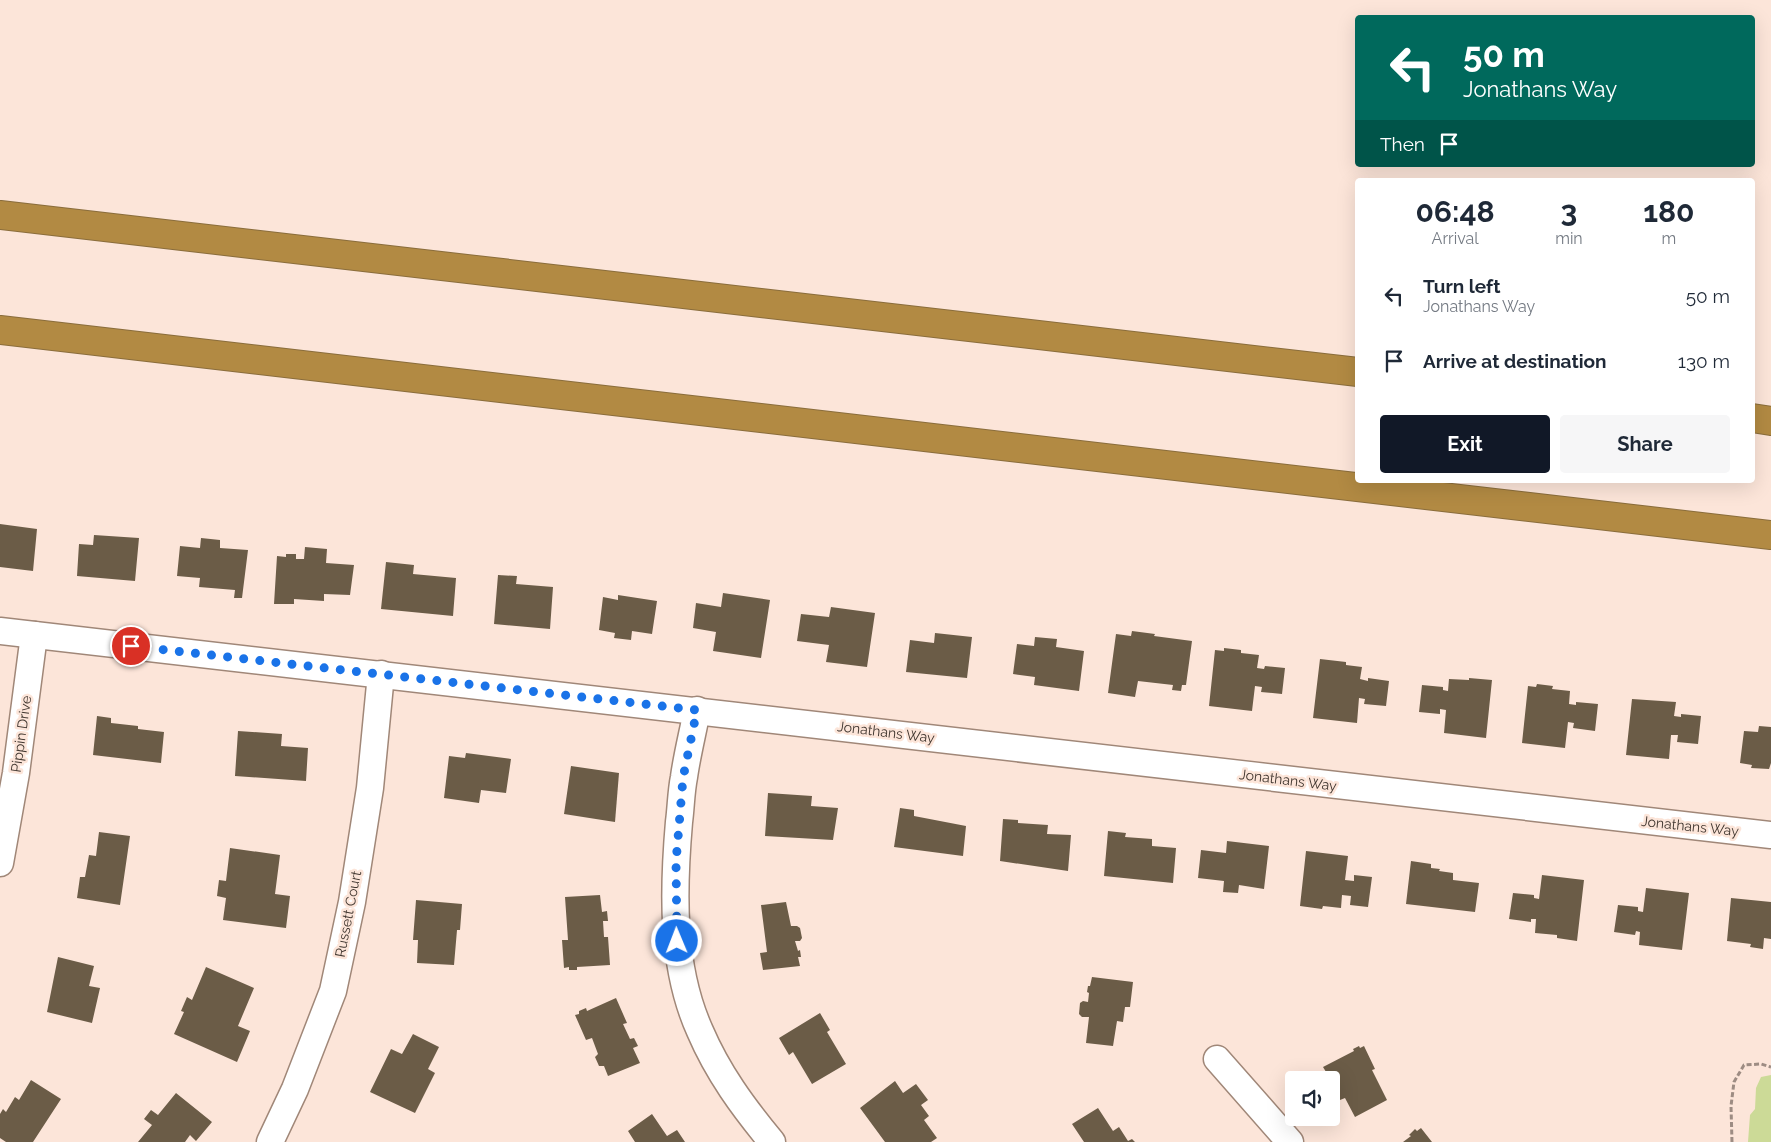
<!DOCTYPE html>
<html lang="en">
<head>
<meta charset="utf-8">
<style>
	:root { --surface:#fff; --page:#f6f6f7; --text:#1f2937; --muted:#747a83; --accent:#111827 }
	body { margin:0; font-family:Raleway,sans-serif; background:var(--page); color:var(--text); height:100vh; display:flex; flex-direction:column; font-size:19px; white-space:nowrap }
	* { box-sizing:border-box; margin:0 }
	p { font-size:16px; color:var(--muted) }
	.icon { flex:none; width:28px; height:28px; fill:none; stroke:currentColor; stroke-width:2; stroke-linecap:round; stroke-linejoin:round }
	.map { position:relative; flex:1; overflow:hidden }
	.sheet { position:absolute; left:1355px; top:178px; width:400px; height:305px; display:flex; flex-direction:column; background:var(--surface); border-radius:5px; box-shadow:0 5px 20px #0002 }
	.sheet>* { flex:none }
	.guide { position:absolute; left:1355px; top:15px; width:400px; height:152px; border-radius:5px; box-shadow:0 5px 20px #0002; background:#00695c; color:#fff; overflow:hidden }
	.fabs { position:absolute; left:1285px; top:1071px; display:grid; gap:10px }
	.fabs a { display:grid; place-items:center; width:55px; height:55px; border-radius:5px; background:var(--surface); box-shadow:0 5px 20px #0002; font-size:25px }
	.pin { position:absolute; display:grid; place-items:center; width:42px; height:42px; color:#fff; margin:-21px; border:2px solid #fff; border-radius:50%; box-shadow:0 1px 5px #0007 }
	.me { position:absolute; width:55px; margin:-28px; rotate:359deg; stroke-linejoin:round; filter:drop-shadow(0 0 4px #0008) }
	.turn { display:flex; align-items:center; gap:18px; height:105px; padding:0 25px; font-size:22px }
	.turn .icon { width:65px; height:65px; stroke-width:2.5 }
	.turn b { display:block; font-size:35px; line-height:42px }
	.then { display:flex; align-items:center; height:48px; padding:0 25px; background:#0003; gap:10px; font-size:19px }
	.eta { display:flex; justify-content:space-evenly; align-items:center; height:85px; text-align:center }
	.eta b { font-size:30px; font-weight:700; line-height:35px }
	.cta { display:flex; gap:10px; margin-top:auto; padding:10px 25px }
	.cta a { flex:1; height:58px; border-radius:5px; background:var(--accent); color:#fff; font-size:20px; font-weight:700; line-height:58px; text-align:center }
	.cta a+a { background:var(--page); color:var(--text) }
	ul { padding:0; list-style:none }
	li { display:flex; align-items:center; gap:15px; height:65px; padding:0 25px }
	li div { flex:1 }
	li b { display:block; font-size:19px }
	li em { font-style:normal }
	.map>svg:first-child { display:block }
	.green { fill:#ccda97 }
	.building { fill:#6b5c47 }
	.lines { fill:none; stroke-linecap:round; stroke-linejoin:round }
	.street-casing { stroke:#a08778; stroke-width:29 }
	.highway-casing { stroke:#8a6d3c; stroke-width:30 }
	.path { stroke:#9d8c83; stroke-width:3; stroke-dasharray:5 2.5; stroke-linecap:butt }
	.street { stroke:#fff; stroke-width:26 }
	.highway { stroke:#b28a43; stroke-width:28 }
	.route { stroke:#1a73e8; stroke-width:9; stroke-dasharray:0 16.2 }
	.labels { text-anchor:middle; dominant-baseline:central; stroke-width:5; stroke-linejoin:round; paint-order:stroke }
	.street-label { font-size:14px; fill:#40362f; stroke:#fce5d9 }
</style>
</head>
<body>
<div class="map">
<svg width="1771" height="1142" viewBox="0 0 1771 1142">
	<rect width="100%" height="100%" fill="#fce5d9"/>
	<polygon class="green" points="1771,1075 1771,1142 1748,1142 1750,1115 1755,1109 1756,1088 1761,1077"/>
	<g class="building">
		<polygon points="0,524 37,529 33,571 0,567"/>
		<polygon points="94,535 139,538 135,581 77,576 79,544 93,545"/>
		<polygon points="201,538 220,540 220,548 248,550 242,598 234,598 235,590 199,587 200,578 177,576 180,546 200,548"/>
		<polygon points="305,547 327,549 326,563 354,565 350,595 324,594 324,601 294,599 294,604 274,604 277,556 286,557 286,554 296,554 296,559 304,559"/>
		<polygon points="386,562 414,565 413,574 456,578 453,616 381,609"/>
		<polygon points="498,575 517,576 516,584 553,587 550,629 494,624"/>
		<polygon points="723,593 770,600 761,658 713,651 716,632 693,628 696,603 721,607"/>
		<polygon points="618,595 657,601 652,634 632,631 631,640 614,638 615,633 599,630 603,597 618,600"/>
		<polygon points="831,607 875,613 867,667 826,662 829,645 797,641 801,614 829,617"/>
		<polygon points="1132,631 1155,634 1154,636 1192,641 1186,685 1182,685 1181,691 1172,690 1173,685 1138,681 1135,697 1108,693 1116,634 1131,636"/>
		<polygon points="935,633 972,637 967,678 906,672 910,640 934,643"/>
		<polygon points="1035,637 1057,639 1056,647 1084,651 1079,691 1034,685 1035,677 1013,674 1017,644 1034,646"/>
		<polygon points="1224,648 1241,650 1241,653 1259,655 1257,668 1264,669 1265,666 1285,668 1282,694 1261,692 1262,687 1255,686 1252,711 1209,706 1215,650 1224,651"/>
		<polygon points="1320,659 1346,662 1346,665 1362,667 1360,679 1368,681 1368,678 1389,681 1386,706 1364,704 1365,699 1359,698 1357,723 1313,718"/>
		<polygon points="1469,678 1492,680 1486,738 1444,733 1446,710 1440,709 1440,714 1419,712 1422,685 1443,687 1443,690 1448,691 1449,679 1469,680"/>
		<polygon points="1537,684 1553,686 1552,689 1570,691 1569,704 1576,705 1576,702 1598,704 1595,731 1573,728 1574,723 1568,722 1565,748 1522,743 1528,686 1536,687"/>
		<polygon points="1632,699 1676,702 1674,716 1681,717 1681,714 1701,716 1698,744 1677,742 1678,735 1671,735 1669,759 1626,755"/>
		<polygon points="97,716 111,718 111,723 138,726 138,729 164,732 161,763 93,755"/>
		<polygon points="1759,726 1771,727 1771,763 1769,769 1751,768 1752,765 1740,763 1744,731 1758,732"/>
		<polygon points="238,731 282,734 281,746 308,748 306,781 235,776"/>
		<polygon points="466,753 511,759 506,793 481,790 479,803 444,798 449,756 465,758"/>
		<polygon points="571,766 619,773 615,822 564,814"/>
		<polygon points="768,793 812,796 811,806 838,808 833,840 765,836"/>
		<polygon points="900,808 914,810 914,816 966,826 963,856 894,847"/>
		<polygon points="1003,819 1018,820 1018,823 1048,825 1047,834 1071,835 1068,871 1000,861"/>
		<polygon points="1108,831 1126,833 1125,837 1152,839 1152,846 1176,848 1173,883 1104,876"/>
		<polygon points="99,832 130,836 120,905 77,898 80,877 85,877 89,855 96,856"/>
		<polygon points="1227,841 1269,846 1264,889 1239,885 1238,893 1223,892 1224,881 1198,878 1201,850 1226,853"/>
		<polygon points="230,848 280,855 275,894 290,896 286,928 223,920 226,898 217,896 219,880 226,881"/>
		<polygon points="1306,851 1348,856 1345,880 1354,881 1354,875 1372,877 1368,907 1350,905 1351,896 1342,895 1341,908 1323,906 1322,909 1300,906"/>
		<polygon points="1411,861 1431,864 1431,868 1440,869 1439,871 1453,873 1453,880 1479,883 1475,912 1406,904"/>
		<polygon points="1542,875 1584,880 1577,941 1557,938 1557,935 1535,933 1536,919 1531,919 1531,922 1509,919 1513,893 1534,895 1534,898 1539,899"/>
		<polygon points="1646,888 1689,893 1682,950 1639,945 1640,932 1636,931 1635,935 1614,932 1618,905 1638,907 1638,911 1643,912"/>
		<polygon points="600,895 602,912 607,911 608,921 603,921 604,937 608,937 610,965 577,967 577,970 569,970 569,967 564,968 562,940 568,940 565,897"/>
		<polygon points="1731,898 1771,902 1771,939 1764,938 1763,949 1750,947 1751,944 1727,941"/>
		<polygon points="416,900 462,904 460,930 457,930 454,965 417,963 418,940 413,940"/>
		<polygon points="786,902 791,926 797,926 800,928 802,938 800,941 795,941 798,951 800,950 801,957 798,957 800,966 763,970 760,953 767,952 761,905"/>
		<polygon points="58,957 94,966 89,986 100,988 92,1023 47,1012"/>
		<polygon points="206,967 254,988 238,1026 250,1031 237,1062 174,1034 184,1012 181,1011 187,997 192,1000"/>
		<polygon points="1092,977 1133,982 1130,1007 1125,1007 1123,1022 1117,1021 1113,1046 1086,1043 1089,1017 1082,1017 1079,1014 1080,1003 1083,1001 1088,1002 1089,993 1087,992 1088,986 1090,986"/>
		<polygon points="616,998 627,1023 623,1024 630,1039 634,1038 638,1046 633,1048 640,1063 608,1076 604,1066 599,1066 595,1057 598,1054 592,1038 586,1040 575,1015 579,1014 579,1011 586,1008 587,1011"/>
		<polygon points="820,1013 830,1030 827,1032 846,1064 812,1084 793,1052 789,1055 779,1038"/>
		<polygon points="413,1034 439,1047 428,1069 435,1073 415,1113 370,1092 391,1049 402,1054"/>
		<polygon points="1359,1046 1360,1048 1364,1046 1375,1069 1372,1070 1387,1100 1355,1117 1345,1098 1340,1100 1331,1080 1323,1067 1354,1051 1353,1049"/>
		<polygon points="31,1080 61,1099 33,1142 6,1142 0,1138 0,1114 3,1109 6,1112 15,1097 19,1100"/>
		<polygon points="895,1081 903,1093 916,1084 928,1100 921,1105 929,1116 924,1120 937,1138 931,1142 885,1142 860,1108"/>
		<polygon points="176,1093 212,1122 196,1141 190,1135 185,1142 138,1142 152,1125 144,1119 151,1110 158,1115"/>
		<polygon points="1098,1108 1113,1131 1119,1127 1128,1141 1132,1139 1135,1142 1084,1142 1072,1124"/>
		<polygon points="652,1114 667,1136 677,1130 685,1142 635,1142 628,1131"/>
		<polygon points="1421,1128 1432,1142 1403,1142 1411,1136 1409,1135 1415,1129 1417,1131"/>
	</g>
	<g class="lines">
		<g class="street-casing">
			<g id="street">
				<polyline points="0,631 1771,835"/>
				<path d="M697,710c-4,22 -10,45 -13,67 -3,15 -3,30 -5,45 -6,69 -8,145 21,209 18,42 43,76 72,111"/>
				<polyline points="0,863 16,773 34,635"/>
				<polyline points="1217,1059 1290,1142"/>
				<polyline points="270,1142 295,1089 333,991 352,902 370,788 381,674"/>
			</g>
		</g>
		<g class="highway-casing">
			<g id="highway">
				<polyline points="0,215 1358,372"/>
				<polyline points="0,330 1771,535"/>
				<polyline points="1752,418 1771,421"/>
			</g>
		</g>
		<polyline class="path" points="1732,1142 1731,1106 1734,1082 1744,1065 1761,1064 1771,1067"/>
		<use href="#street" class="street"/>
		<use href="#highway" class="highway"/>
	</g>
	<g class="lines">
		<polyline class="route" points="131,646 697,710 683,778 676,862 677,941"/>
	</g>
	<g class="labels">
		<g class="street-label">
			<text transform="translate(886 732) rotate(7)">Jonathans Way</text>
			<text transform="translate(21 734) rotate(-82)">Pippin Drive</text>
			<text transform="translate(1288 780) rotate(7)">Jonathans Way</text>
			<text transform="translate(1690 826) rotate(6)">Jonathans Way</text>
			<text transform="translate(348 914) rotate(-79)">Russett Court</text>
		</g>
	</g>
</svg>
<div class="fabs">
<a><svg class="icon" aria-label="sound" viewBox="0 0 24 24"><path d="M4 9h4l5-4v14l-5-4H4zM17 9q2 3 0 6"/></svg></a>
</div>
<div class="pin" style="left:131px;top:646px;background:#d93025"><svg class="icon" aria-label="arrive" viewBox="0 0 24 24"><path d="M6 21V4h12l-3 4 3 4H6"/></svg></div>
<svg class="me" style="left:677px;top:941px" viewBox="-20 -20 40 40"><circle r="17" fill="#1a73e8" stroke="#fff" stroke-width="3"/><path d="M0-11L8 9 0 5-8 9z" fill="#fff"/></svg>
<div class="guide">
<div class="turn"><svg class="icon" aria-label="left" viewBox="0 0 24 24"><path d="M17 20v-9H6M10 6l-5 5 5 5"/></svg><div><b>50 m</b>Jonathans Way</div></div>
<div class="then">Then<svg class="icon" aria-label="arrive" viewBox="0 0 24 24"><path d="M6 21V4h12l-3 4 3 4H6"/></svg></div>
</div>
<section class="sheet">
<div class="eta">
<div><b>06:48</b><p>Arrival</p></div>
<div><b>3</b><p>min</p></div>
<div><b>180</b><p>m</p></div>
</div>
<ul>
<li><svg class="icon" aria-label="left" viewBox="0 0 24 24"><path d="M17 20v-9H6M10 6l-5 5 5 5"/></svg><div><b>Turn left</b><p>Jonathans Way</p></div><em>50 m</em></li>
<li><svg class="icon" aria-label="arrive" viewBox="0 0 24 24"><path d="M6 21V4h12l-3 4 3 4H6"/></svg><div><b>Arrive at destination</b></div><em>130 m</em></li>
</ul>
<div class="cta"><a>Exit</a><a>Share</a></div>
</section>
</div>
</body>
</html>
